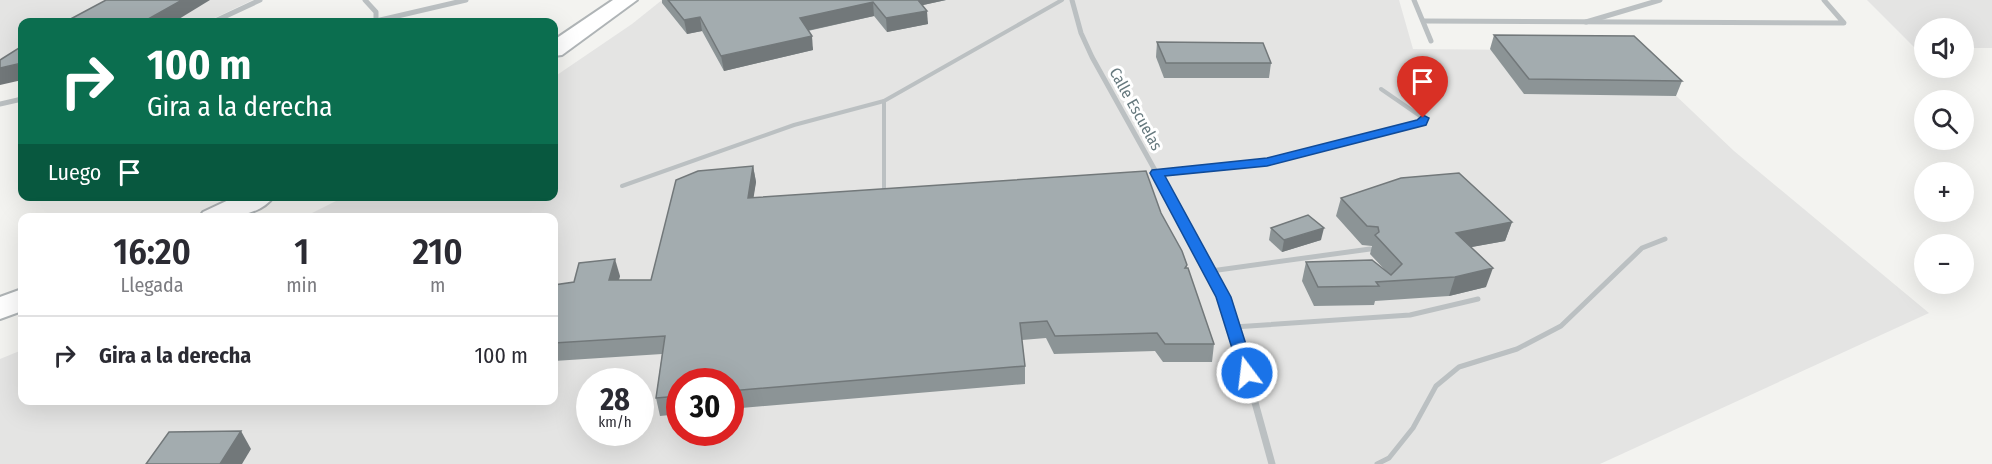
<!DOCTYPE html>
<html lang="es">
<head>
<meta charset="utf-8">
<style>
	:root { --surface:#fff; --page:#f2f2f3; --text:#2b2b33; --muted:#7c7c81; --line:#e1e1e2 }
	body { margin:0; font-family:"Fira Sans Condensed",sans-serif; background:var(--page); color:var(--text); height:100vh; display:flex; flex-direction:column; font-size:22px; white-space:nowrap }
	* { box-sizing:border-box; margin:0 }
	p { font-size:20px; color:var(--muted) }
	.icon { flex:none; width:33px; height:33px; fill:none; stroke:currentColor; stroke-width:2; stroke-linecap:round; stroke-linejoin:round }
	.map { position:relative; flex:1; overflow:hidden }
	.details { position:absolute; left:18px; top:213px; width:540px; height:192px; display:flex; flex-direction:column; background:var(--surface); border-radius:12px; box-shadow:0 6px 24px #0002 }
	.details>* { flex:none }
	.guide { position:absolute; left:18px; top:18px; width:540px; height:183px; border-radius:12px; box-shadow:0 6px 24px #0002; background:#0b6e4f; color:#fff; overflow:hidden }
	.buttons { position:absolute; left:1914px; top:18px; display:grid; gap:12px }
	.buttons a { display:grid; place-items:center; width:60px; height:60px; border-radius:50%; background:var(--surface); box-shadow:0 6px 24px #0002; font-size:30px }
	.speed { position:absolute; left:576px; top:368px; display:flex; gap:12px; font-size:30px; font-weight:700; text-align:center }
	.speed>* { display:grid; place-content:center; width:78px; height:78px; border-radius:50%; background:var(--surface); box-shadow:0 6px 24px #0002; line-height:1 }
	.speed small { font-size:15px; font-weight:400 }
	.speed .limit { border:9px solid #d22; background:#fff; color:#111 }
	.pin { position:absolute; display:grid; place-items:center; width:51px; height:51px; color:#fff; margin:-62px -26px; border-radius:50% 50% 50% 0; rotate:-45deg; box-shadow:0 0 6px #0007 }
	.pin .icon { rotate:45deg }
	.me { position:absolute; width:66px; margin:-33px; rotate:345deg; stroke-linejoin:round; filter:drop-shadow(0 0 4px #0008) }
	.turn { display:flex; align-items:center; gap:21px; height:126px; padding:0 30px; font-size:27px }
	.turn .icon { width:78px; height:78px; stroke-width:2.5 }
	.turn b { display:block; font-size:42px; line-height:51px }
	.then { display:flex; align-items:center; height:57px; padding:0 30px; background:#0003; gap:12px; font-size:22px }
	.eta { display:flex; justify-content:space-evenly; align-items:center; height:102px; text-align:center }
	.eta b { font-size:36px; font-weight:600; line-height:42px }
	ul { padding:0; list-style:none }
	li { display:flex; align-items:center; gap:18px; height:78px; padding:0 30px; border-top:2px solid var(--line) }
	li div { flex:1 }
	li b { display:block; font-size:22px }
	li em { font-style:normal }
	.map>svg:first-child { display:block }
	.built { fill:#e4e4e3; fill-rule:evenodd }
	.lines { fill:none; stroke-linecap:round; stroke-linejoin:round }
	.primary-casing { stroke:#afb4b6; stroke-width:4 }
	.lane-far1 { stroke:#bbc0c2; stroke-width:4 }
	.lane { stroke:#bbc0c2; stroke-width:5 }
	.street-far1 { stroke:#bbc0c2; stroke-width:5 }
	.street { stroke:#bbc0c2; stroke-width:7 }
	.primary { fill:#fff; fill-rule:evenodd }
	.wall { fill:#8c9496 }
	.shaded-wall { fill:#72787a }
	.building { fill:#a3acaf; stroke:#72787a; stroke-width:1.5 }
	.route { fill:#1a73e8; stroke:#114b97; stroke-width:1.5 }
	.labels { text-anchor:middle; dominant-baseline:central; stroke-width:6; stroke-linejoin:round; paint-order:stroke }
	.street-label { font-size:16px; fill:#66797e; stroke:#fff }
</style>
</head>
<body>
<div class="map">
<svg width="1992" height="464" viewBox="0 0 1992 464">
	<rect width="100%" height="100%" fill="#f3f3f0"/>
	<g class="built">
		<polygon points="0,0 253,0 206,22 22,22 22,60 0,58"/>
		<path d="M662,0h737l14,49 216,2 105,100 195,162 -329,151h-1600v-105l22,-9v50h532v-182l-250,-1 40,-20 210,-1v-119l78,-53zM590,381h50v51h-50zM680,381h50v51h-50z"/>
		<polygon points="1867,0 1992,0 1992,48 1964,48 1964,28 1924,28 1924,49 1916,49"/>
	</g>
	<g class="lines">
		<g class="primary-casing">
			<g id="primary">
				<polygon points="613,0 637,0 562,55 554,56 554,40"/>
				<path d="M237,196h37c-15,22 -51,22 -75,22l4,-6z"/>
				<polygon points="22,289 22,311 0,319 0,297"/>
			</g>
		</g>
		<g class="lane-far1">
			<polyline points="884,101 884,193"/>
			<polyline points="1157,173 1267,162 1422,122 1423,118 1381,89"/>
			<polyline points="622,186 794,125 884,101 1062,0"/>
		</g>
		<g class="lane">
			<polyline points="1211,271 1370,249"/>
			<polyline points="1234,327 1410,315 1478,299"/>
			<polyline points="1377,464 1389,458 1413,428 1436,386 1459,367 1517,349 1561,326 1642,248 1665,239"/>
		</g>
		<g class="street-far1">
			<polyline points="365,0 376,12 376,21 369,22"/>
			<polyline points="1072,0 1081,33 1092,57 1171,199"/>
			<polyline points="1414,0 1431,41"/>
			<polyline points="376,21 466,0"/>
			<polyline points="1424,21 1844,23 1824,0"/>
			<polyline points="213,22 260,0"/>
			<polyline points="1586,22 1660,0"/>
			<polyline points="0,104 22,99"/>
		</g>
		<polyline class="street" points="1170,197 1204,257 1230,312 1272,464"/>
		<use href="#primary" class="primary"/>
	</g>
	<g class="wall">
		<polygon points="662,0 946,0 923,5 928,24 887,32 874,16 808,31 813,50 724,71 702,31 687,34 662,3"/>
		<polygon points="1494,35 1682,81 1676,96 1524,94 1490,49"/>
		<polygon points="1157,42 1271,63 1269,78 1164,78 1156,57"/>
		<polygon points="753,166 756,182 753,197 1161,213 1187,265 1186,268 1214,344 1212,362 1163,362 1155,351 1054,354 1046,338 1022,340 1025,366 1025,384 730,409 730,381 680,381 680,414 660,416 656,398 662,354 554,361 554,285 620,276 619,280 651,280"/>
		<polygon points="1341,198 1512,222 1505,241 1471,247 1486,287 1449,296 1375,301 1374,305 1314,306 1302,281 1306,262 1385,270 1370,254 1372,246 1362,245 1336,216"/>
		<polygon points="1271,228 1321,240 1282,252 1269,240"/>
	</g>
	<g class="shaded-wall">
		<polygon points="182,0 210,0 174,22 143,22"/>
		<polygon points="913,0 946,0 914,7"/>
		<polygon points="873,2 874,16 801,32 800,18"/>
		<polygon points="927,11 928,24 887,32 886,18"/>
		<polygon points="700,17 702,31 687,34 684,20"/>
		<polygon points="812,36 813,50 724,71 721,56"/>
		<polygon points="22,63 22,80 0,85 0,68"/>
		<polygon points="753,166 756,182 751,214 748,198"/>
		<polygon points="1512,222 1505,241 1450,251 1456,233"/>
		<polygon points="1324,228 1321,240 1282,252 1284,240"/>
		<polygon points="615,259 620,276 613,297 609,280"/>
		<polygon points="1493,268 1486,287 1449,296 1455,277"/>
		<polygon points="241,431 251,449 242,464 220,464"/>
	</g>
	<g class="building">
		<polygon points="106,0 182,0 143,22 65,22"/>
		<polygon points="668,0 918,0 927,11 886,18 873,2 800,18 812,36 721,56 700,17 684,20"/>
		<polygon points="1494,35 1634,36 1682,81 1529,79"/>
		<polygon points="1157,42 1263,43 1271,63 1166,63"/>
		<polygon points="22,46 22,63 0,68 0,60"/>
		<polygon points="753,166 748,198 1146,171 1161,213 1182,251 1187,265 1185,268 1188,268 1214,344 1165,344 1157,333 1055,336 1047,321 1020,323 1025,366 730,391 730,381 680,381 680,396 656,398 665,336 554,343 554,285 574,282 579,263 615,259 609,280 651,280 676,180 698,171"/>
		<polygon points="1459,173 1512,222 1456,233 1493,268 1455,277 1376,282 1379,286 1318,287 1306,262 1372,260 1391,275 1402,264 1375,235 1379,232 1378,227 1367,226 1341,198 1401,178"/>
		<polygon points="1308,215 1324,228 1284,240 1271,228"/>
		<polygon points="241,431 220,464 146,464 169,432"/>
	</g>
	<polygon class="route" points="1423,115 1429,118 1426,125 1267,166 1165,176 1231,297 1255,373 1247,378 1241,377 1216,297 1150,173 1152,170 1267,158 1417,120"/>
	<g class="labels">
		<g class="street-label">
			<text transform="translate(1136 109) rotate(61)">Calle Escuelas</text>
		</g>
	</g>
</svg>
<div class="buttons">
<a><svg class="icon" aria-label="sound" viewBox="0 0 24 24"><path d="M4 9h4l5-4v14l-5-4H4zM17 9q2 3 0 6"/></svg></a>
<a><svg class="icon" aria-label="search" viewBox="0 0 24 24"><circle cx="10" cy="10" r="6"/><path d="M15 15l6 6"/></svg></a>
<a>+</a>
<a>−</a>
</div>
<div class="speed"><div>28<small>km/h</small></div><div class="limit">30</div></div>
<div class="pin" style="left:1423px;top:118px;background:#d93025"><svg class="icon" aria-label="arrive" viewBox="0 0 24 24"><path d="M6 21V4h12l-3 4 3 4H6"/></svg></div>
<svg class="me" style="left:1247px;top:373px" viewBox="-20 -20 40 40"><circle r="17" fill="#1a73e8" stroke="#fff" stroke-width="3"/><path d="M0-11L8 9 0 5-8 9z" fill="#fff"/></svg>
<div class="guide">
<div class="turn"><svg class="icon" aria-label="right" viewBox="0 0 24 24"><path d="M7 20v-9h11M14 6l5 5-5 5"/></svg><div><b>100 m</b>Gira a la derecha</div></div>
<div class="then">Luego<svg class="icon" aria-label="arrive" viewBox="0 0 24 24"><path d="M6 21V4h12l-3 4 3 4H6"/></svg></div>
</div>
<section class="details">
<div class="eta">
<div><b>16:20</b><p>Llegada</p></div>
<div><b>1</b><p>min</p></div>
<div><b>210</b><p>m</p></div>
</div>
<ul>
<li><svg class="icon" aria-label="right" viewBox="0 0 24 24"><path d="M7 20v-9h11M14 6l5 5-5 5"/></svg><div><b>Gira a la derecha</b></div><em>100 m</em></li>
</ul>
</section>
</div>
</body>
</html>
